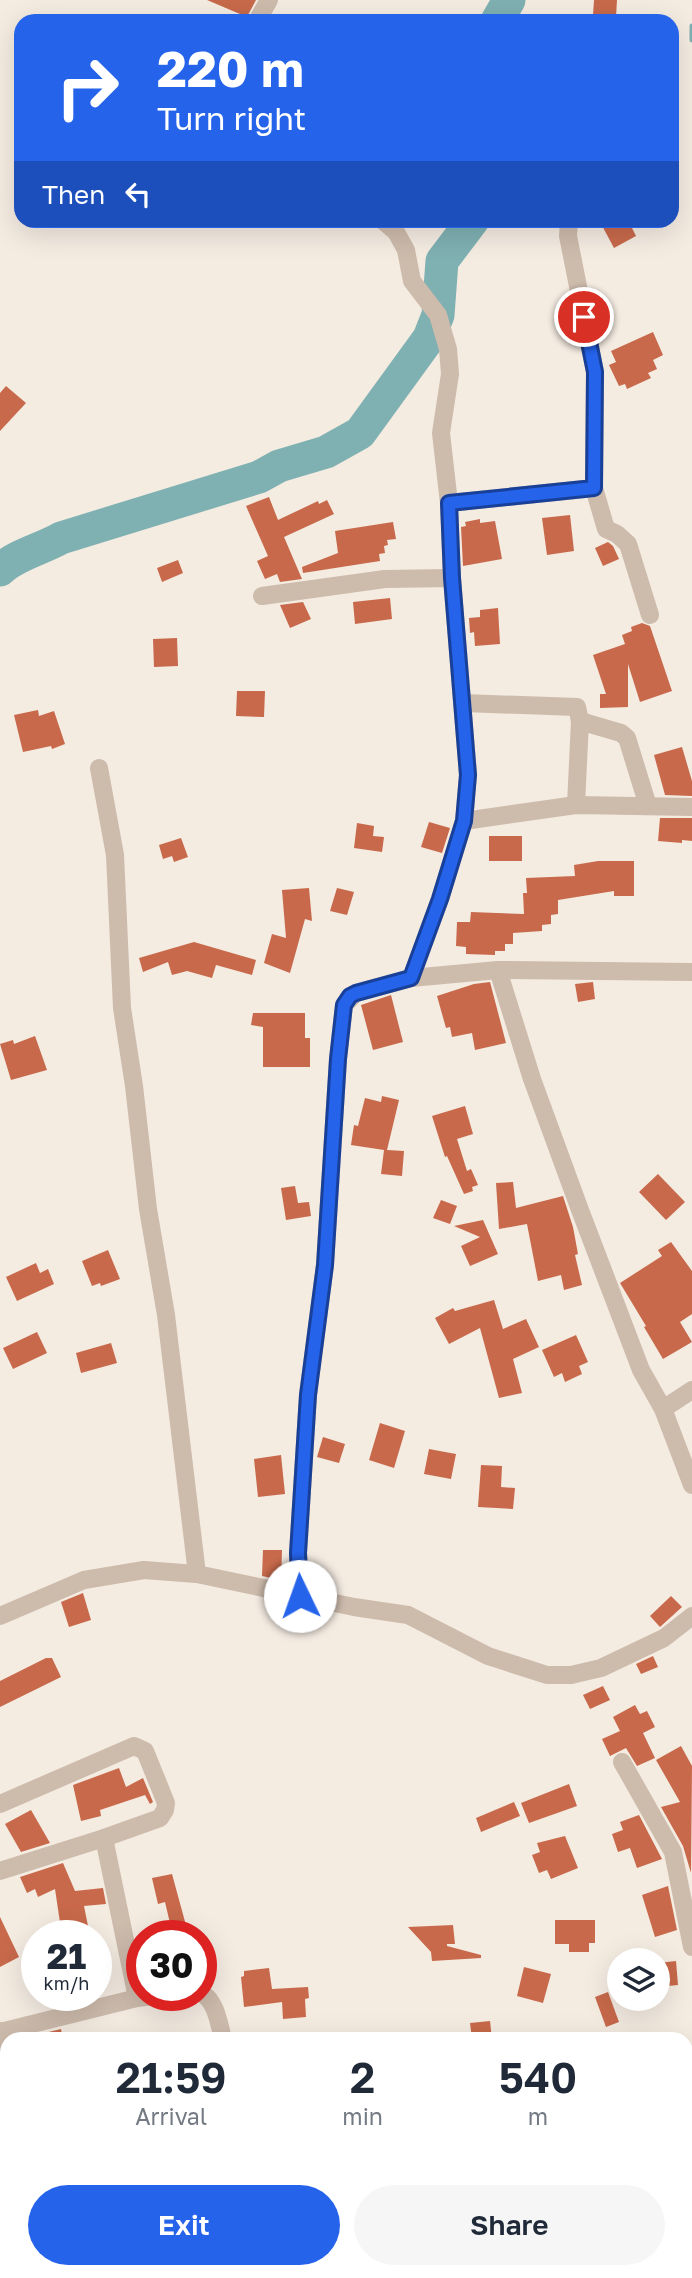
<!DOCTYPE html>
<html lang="en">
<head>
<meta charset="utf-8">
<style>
	:root { --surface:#fff; --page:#f6f6f7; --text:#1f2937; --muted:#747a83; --accent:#2563eb }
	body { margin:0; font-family:"Golos Text",sans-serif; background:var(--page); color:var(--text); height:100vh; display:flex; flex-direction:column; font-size:26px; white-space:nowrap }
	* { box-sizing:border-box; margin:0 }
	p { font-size:23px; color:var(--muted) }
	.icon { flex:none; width:38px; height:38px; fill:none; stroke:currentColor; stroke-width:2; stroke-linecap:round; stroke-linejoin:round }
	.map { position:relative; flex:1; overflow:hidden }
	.details { position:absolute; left:0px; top:2032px; width:693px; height:247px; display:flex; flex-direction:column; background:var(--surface); border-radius:21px 21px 0 0; box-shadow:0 7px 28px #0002 }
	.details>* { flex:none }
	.banner { position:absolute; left:14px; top:14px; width:665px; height:214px; border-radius:21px; box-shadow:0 7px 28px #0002; background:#2563eb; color:#fff; overflow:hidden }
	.tools { position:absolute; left:607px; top:1948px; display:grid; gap:14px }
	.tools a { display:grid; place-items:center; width:63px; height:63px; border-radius:50%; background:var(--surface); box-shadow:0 7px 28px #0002; font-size:35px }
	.speed { position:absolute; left:21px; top:1920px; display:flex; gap:14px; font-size:35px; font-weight:700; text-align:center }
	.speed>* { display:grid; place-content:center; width:91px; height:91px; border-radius:50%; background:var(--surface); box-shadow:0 7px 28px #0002; line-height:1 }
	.speed small { font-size:18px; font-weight:400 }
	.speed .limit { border:10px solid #d22; background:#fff; color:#111 }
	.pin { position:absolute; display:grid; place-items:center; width:60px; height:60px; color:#fff; margin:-30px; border:4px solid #fff; border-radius:50%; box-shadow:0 2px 7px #0007 }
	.me { position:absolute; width:77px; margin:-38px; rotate:357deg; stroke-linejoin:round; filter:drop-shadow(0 0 5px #0008) }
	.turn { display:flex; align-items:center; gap:24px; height:147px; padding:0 28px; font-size:32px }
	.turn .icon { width:91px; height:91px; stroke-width:2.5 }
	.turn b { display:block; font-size:49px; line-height:60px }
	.then { display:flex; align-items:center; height:66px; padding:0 28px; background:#0003; gap:14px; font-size:26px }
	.eta { display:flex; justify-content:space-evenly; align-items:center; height:119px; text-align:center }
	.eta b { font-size:42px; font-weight:600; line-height:49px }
	.button { display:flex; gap:14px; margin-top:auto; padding:14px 28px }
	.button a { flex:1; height:80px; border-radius:42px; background:var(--accent); color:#fff; font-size:28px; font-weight:600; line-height:80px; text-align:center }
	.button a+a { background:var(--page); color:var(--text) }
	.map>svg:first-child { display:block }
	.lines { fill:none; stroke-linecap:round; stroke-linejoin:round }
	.stream { stroke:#7fb0b2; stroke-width:5 }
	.river { stroke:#7fb0b2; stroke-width:33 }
	.building { fill:#c8694b }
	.minor { stroke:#cdbbac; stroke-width:18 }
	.route-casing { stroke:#184099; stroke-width:18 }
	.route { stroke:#2563eb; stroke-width:12 }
</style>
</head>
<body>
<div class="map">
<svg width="692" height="2278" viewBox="0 0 692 2278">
	<rect width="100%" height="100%" fill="#f4ebe1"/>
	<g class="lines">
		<polyline class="stream" points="692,26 692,40"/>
		<g class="river">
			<polyline points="497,21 509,0"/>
			<path d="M0,570c15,-15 42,-21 61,-32l198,-61 20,-11 47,-14 34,-19 69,-95 9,-23 4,-54 31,-41"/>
		</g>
	</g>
	<g class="building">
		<polygon points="207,0 256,0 247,17"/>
		<polygon points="594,0 617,0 616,17 593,15"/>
		<polygon points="599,220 628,220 636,236 614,248"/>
		<polygon points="653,332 663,355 653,360 657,369 648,373 651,378 627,389 625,384 619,386 609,365 616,362 611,351"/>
		<polygon points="6,386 26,403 0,431 0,393"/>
		<polygon points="269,497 278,520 318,501 319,504 327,500 334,514 284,537 302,579 280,582 277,574 265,579 257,561 268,556 246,506"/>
		<polygon points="570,515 574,551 547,555 542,518"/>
		<polygon points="480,519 480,523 495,521 502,559 463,566 461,527 466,526 465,522"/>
		<polygon points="393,522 396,539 387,540 388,545 384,546 385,553 379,554 380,561 303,573 302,567 338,553 335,531"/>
		<polygon points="608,542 613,546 619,559 603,566 595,548"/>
		<polygon points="178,560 183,573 162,582 157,568"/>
		<polygon points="390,598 392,619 355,624 353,602"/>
		<polygon points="303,602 311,619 290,628 280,605"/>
		<polygon points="498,608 500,644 475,646 474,632 470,633 469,618 480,617 480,610"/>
		<polygon points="642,623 650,626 672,691 640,702 628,664 628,707 600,708 600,694 606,694 593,655 625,644 622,635 632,631 631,627"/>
		<polygon points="177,638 178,666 154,667 153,639"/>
		<polygon points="237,691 265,691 264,717 236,716"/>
		<polygon points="38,710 39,716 54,711 65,744 52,749 51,746 23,752 14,715"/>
		<polygon points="682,747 692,781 692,796 665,795 654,755"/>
		<polygon points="660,818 692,818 692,841 682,840 682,843 658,841"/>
		<polygon points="429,822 450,828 442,853 421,847"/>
		<polygon points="357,823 374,826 373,836 384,837 382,852 354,848"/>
		<rect x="489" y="836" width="33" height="25"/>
		<polygon points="181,838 188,857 174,862 172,856 163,859 159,845"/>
		<polygon points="598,861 634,861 634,896 614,896 614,891 558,900 558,914 551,915 551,924 542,925 542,931 513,933 513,944 505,944 505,951 495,951 495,955 466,954 466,947 456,946 457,922 470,922 471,912 524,914 523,893 527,893 526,878 575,876 574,865"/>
		<polygon points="309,888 312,921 305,919 290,973 264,963 272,934 286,938 282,890"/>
		<polygon points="337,888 354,892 347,915 330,911"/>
		<polygon points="194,942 256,960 252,975 216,965 212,978 187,971 172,975 168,962 143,972 139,958"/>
		<polygon points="490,982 506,1043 475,1050 472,1033 452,1037 450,1027 446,1028 437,996 474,984"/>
		<polygon points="593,982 595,999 578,1002 575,984"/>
		<polygon points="391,995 403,1042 373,1050 361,1005"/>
		<polygon points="253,1013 305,1013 305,1038 310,1038 310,1067 263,1067 263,1027 251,1025"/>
		<polygon points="35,1036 47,1070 11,1080 0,1044 13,1040 14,1044"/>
		<polygon points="382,1096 399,1100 387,1150 404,1151 402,1176 381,1174 384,1150 351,1145 354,1125 358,1126 365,1098 381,1102"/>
		<polygon points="465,1106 473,1134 457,1139 467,1171 471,1169 478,1185 472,1187 473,1191 464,1194 447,1156 445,1157 432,1116"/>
		<polygon points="658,1174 685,1202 666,1220 639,1192"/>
		<polygon points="513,1182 516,1208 563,1196 573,1227 578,1254 575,1255 582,1285 564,1290 561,1275 538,1281 527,1224 499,1229 496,1183"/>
		<polygon points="295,1186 298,1203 309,1202 311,1216 286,1220 281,1188"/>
		<polygon points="441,1200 457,1206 450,1224 433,1218"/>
		<polygon points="483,1220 498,1254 470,1266 461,1246 480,1237 454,1226"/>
		<polygon points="671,1242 692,1271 692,1314 680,1322 692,1342 663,1359 644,1327 646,1326 620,1283 662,1256 658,1250"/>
		<polygon points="108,1250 120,1279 101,1286 100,1283 92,1286 82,1261"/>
		<polygon points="36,1263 40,1273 48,1269 54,1284 17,1301 6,1277"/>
		<polygon points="494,1300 503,1329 526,1319 539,1347 513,1359 522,1393 499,1398 480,1328 449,1344 435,1318 453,1308 455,1311"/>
		<polygon points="37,1332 47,1353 13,1369 3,1348"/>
		<polygon points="576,1335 588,1362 579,1366 582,1374 565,1382 562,1373 554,1377 542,1350"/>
		<polygon points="111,1343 117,1363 81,1373 76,1353"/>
		<polygon points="380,1423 405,1431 394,1468 369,1460"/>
		<polygon points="323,1437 345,1444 339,1463 317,1457"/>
		<polygon points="429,1449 456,1454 451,1479 424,1474"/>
		<polygon points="281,1455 285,1494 258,1497 254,1459"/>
		<polygon points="481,1465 502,1466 501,1487 515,1488 513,1509 478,1507"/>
		<polygon points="263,1550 282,1550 281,1580 262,1576"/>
		<polygon points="83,1593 91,1620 69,1627 61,1602"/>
		<polygon points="671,1596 682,1607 660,1627 650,1616"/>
		<polygon points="653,1656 658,1667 641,1674 636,1664"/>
		<polygon points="46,1658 52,1658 61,1677 0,1707 0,1681"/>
		<polygon points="603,1686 610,1700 590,1709 583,1695"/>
		<polygon points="635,1705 640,1714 647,1711 655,1727 643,1733 655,1758 637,1766 626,1748 610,1756 602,1739 620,1731 613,1717"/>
		<polygon points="681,1746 692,1766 691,1873 683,1846 661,1807 680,1802 656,1760"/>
		<polygon points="119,1768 126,1787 143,1778 153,1802 150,1804 145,1795 100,1810 101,1816 81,1821 73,1785"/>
		<polygon points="569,1784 577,1806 529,1823 521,1803"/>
		<polygon points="514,1802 520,1816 481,1832 476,1818"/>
		<polygon points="31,1810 50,1843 21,1852 5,1824"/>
		<polygon points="639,1815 662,1859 637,1868 630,1848 618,1852 612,1834 623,1830 620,1822"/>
		<polygon points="565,1836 578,1868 551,1879 547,1870 539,1873 532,1855 540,1852 537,1843"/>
		<polygon points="63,1863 75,1891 103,1888 106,1904 84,1906 90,1936 62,1936 55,1889 38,1897 35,1889 27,1893 20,1877"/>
		<polygon points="172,1874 184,1918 189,1936 173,1936 165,1902 158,1904 152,1878"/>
		<polygon points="668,1886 677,1930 655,1937 642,1895"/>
		<polygon points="0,1917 19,1957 0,1967"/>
		<polygon points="555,1920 595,1920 595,1943 589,1943 589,1952 569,1952 569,1944 555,1944"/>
		<polygon points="453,1925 455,1944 447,1944 447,1946 481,1955 481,1958 432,1961 431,1952 408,1927"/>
		<polygon points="676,1961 678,1985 658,1987 658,1963"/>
		<polygon points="524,1967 551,1974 543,2003 517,1996"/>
		<polygon points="269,1968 272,1989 308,1987 309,1998 305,1999 306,2017 283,2019 282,2002 244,2007 241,1977 244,1976 244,1971"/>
		<polygon points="608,1992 619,2022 606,2027 595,1997"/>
		<polygon points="490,2021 492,2039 472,2039 470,2023"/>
		<polygon points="61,2029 63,2039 20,2039"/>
	</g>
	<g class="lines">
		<g class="minor">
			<polyline points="257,21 269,0"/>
			<polyline points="382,220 396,232 406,250 412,281 438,315 448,349 450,374 441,433 449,503 452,578 468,775 464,821 440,899 411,978"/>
			<polyline points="594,488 606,529 617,534 628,544 650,615"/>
			<polyline points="449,503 594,488 595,372 568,236 569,220"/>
			<polyline points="262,596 385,579 452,578"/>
			<polyline points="463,703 577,707 580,721 576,805"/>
			<polyline points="580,721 621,733 627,738 648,806"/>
			<polyline points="99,768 115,855 122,1008 134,1086 148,1209 166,1315 197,1574"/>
			<polyline points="464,821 576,805 692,807"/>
			<polyline points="498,970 532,1079 580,1210 641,1370 663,1409 692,1485"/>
			<polyline points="663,1409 692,1390"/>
			<polyline points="300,1596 298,1553 308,1395 325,1265 338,1059 344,1005 356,993 411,978 498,970 692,972"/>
			<polyline points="0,1616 84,1580 144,1570 197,1574 354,1607 408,1615 488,1656 547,1675 571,1675 601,1668 664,1638 692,1616"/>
			<polyline points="622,1762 673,1852 692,1947"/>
			<polyline points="0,1804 134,1746 145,1751 166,1803 165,1810 160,1818 104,1838 0,1871"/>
			<polyline points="104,1838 137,1998"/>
			<path d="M201,1993c15,7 18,31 22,46"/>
			<polyline points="0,2031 7,2063"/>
			<polyline points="0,2032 137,1998 161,1995"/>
			<polyline points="686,2108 692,2106"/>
			<polyline points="0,2256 7,2253"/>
			<polyline points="658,2272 658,2278"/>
			<polyline points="215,2278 215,2272"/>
		</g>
	</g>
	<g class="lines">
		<g class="route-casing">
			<polyline id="route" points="300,1596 298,1553 308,1395 325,1265 338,1059 344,1005 350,996 356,993 411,978 440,899 464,821 468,775 452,578 449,503 594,488 595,372 584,317"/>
		</g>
		<use href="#route" class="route"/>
	</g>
</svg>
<div class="tools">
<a><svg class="icon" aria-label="layers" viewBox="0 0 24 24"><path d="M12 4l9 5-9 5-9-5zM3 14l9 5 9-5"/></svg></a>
</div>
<div class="speed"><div>21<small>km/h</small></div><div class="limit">30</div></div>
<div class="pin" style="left:584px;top:317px;background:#d93025"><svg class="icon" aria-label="arrive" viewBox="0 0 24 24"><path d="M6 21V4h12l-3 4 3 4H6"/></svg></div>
<svg class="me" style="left:300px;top:1596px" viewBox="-20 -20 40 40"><circle r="19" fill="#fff"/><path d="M0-13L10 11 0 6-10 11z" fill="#2563eb"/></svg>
<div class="banner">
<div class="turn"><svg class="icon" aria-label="right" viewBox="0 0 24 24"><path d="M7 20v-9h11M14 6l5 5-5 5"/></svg><div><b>220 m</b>Turn right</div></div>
<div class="then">Then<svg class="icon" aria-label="left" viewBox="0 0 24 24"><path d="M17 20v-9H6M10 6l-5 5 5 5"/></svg></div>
</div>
<section class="details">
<div class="eta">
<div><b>21:59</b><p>Arrival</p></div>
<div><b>2</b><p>min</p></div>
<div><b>540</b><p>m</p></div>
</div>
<div class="button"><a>Exit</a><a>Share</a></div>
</section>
</div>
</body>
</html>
